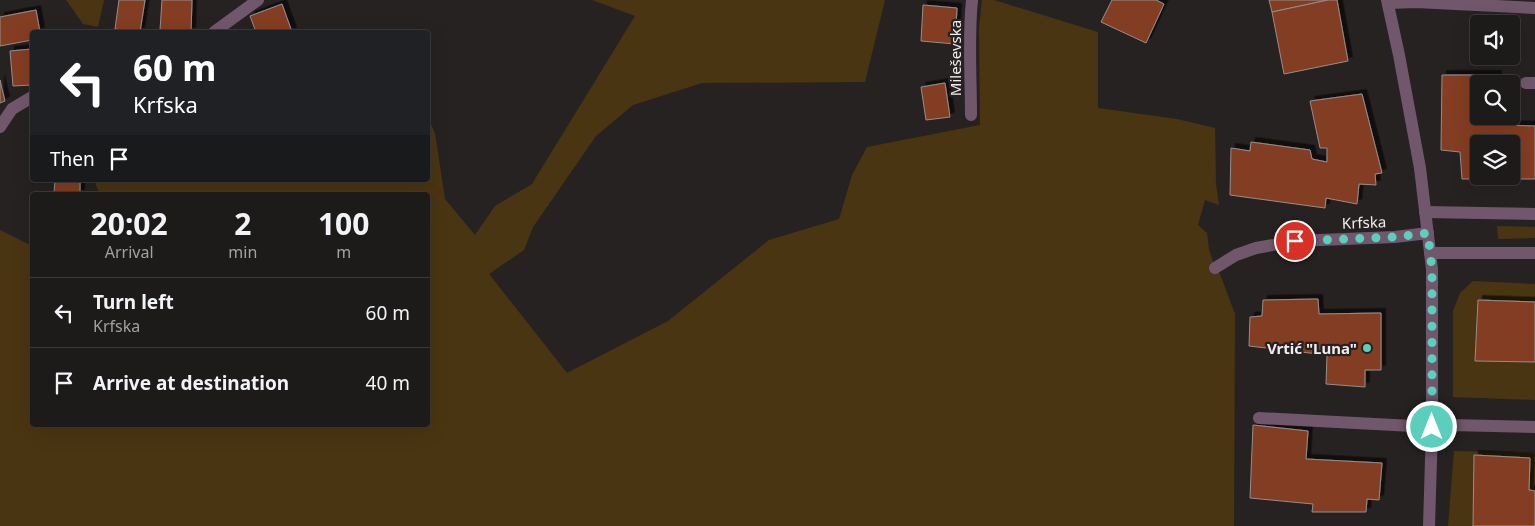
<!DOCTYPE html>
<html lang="en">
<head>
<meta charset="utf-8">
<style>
	:root { --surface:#1d1a1a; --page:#252323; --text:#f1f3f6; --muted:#a0a1a2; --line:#3b3839 }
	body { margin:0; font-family:"Noto Sans",sans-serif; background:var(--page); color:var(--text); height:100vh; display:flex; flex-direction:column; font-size:19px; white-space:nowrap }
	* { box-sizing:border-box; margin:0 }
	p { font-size:16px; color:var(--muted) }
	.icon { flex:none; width:28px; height:28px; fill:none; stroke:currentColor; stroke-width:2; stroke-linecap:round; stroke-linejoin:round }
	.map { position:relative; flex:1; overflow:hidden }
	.panel { position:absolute; left:30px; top:192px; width:400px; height:235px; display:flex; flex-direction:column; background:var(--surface); border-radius:5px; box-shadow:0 5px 20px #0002,0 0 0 1px var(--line) }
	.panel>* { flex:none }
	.top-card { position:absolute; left:30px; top:30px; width:400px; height:152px; border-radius:5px; box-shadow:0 5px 20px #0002,0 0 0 1px var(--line); background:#202124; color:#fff; overflow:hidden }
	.buttons { position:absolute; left:1470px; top:15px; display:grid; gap:10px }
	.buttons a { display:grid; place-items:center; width:50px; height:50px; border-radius:5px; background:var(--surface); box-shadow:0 5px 20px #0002,0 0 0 1px var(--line); font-size:25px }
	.pin { position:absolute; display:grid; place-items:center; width:42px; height:42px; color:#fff; margin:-21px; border:2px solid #fff; border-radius:50%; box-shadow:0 1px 5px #0007 }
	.me { position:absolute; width:55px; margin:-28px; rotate:0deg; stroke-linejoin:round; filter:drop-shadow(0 0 4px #0008) }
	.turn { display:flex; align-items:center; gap:18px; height:105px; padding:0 20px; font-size:22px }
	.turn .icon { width:65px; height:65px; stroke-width:2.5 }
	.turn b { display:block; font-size:35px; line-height:42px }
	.then { display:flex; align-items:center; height:48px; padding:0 20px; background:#0003; gap:10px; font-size:19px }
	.eta { display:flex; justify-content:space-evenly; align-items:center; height:85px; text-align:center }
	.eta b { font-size:30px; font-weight:700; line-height:35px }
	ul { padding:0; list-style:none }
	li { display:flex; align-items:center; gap:15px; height:70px; padding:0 20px; border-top:1px solid var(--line) }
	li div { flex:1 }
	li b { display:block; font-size:19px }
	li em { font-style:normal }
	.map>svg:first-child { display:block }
	.green { fill:#4a3512 }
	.building { fill:#833e20; stroke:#958e8c; fill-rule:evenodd; filter:url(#shadow) }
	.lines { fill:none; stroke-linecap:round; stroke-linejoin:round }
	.minor { stroke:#71576c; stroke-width:12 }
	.route { stroke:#5bcebc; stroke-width:9; stroke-dasharray:0 16.2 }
	.poi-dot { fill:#5bcebc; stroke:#272222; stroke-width:2 }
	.labels { text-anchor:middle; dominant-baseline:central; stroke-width:4.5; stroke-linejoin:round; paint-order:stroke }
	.street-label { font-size:15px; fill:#f1edee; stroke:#272222 }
	.poi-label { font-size:15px; font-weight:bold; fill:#f1edee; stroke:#272222; text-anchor:end }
</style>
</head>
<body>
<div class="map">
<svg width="1535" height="526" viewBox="0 0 1535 526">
	<defs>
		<filter id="shadow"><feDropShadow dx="4.5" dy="-4.5" stdDeviation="0" flood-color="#0009"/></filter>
	</defs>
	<rect width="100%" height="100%" fill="#272222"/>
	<g class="green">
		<polygon points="66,0 104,0 98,27 83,24"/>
		<polygon points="592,0 885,0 865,82 702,83 633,105 596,136 533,227 524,250 489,274 567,373 668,321 769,240 839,219 852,175 867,147 980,125 979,28 982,0 994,0 1098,32 1098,108 1177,119 1215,128 1216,184 1219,205 1205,200 1198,225 1207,233 1209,249 1215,268 1220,274 1235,314 1234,526 0,526 0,230 32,246 32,425 428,425 428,195 100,195 94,180 428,180 428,118 435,133 445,199 475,235 495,206 532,184 635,16"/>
		<polygon points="1497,226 1535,227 1535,238 1498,239"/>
		<polygon points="1473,281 1535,284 1535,400 1453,397 1453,311 1460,293"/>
		<polygon points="1454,451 1535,453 1535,526 1448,526"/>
	</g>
	<g class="building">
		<polygon points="119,0 145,0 140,32 115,29"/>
		<polygon points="162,0 192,0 191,32 160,30"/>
		<polygon points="1112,0 1156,0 1164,4 1146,43 1101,22"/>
		<polygon points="1269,0 1328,0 1272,12"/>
		<polygon points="1328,0 1337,0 1348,61 1284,74 1272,12"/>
		<polygon points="282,4 292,32 256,32 250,16"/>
		<polygon points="923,5 957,8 955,44 921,41"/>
		<polygon points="36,10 40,32 32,32 32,40 0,46 0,17"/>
		<polygon points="32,49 32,85 13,86 10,51"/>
		<path d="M1442,75h55v9h-18v32h19v9l37,1v53h-73l-2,-27 -19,-2zM1479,144h32v32h-32z"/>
		<polygon points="0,80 5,101 0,103"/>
		<polygon points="945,83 950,117 926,120 921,87"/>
		<polygon points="1362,94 1382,173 1375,174 1376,185 1359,184 1357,204 1326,198 1325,208 1230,195 1231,148 1250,151 1251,142 1310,150 1312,159 1327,162 1327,148 1320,148 1310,101"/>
		<polygon points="55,180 80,180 80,194 54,193"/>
		<polygon points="1318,299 1319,314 1381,313 1381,370 1365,370 1365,387 1326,384 1327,355 1249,346 1250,317 1262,316 1263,300"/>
		<polygon points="1478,300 1535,302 1535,362 1475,361"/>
		<polygon points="1253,425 1308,431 1306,459 1382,463 1379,500 1367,499 1366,512 1312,512 1313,504 1250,498"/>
		<polygon points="1474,455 1530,458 1529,490 1535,491 1535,526 1473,526"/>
	</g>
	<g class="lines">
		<g class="minor">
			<polyline points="1387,0 1399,55 1420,168 1432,269 1432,427 1429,526"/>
			<polyline points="1388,3 1416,2 1535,8"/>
			<polyline points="214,32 258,0"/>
			<polyline points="1526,83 1535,83"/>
			<path d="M971,115c0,-38 -3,-77 1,-115"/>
			<polyline points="0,127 12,109 32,97"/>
			<polyline points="1425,212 1535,214"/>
			<polyline points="1430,253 1535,253"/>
			<polyline points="1215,268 1236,255 1256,248 1295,241 1395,237 1428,233"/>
			<polyline points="1259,418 1432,427 1450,425 1535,427"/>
		</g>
	</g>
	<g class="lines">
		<polyline class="route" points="1295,241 1395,237 1428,233 1432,269 1432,427"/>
	</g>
	<circle class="poi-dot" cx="1367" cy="348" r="5"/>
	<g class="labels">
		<g class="street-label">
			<text transform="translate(955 58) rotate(-90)">Mileševska</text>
			<text transform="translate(1364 222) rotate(-2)">Krfska</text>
		</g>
		<g class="poi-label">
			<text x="1357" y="348">Vrtić "Luna"</text>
		</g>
	</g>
</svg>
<div class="buttons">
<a><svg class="icon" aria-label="sound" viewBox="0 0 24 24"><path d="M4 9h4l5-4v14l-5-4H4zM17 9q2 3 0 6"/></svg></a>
<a><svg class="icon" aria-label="search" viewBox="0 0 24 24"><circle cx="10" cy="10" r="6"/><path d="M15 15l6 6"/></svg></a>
<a><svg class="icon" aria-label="layers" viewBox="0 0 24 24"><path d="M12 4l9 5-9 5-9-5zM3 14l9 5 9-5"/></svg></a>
</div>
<div class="pin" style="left:1295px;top:241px;background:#d93025"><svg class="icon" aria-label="arrive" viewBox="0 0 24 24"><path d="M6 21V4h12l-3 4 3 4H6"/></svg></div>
<svg class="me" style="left:1432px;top:427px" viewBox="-20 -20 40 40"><circle r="17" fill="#5bcebc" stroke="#fff" stroke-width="3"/><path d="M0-11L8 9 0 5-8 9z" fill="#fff"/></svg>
<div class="top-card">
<div class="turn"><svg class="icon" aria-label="left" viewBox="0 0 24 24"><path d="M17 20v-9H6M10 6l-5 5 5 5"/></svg><div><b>60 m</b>Krfska</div></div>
<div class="then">Then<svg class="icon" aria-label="arrive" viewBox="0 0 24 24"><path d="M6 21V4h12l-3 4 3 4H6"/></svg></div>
</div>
<section class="panel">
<div class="eta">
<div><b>20:02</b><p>Arrival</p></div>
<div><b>2</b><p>min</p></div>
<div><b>100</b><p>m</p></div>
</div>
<ul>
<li><svg class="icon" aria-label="left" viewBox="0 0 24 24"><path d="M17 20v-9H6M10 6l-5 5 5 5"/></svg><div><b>Turn left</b><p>Krfska</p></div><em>60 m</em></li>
<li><svg class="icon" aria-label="arrive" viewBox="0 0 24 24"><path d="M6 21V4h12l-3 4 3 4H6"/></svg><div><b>Arrive at destination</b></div><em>40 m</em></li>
</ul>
</section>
</div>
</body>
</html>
